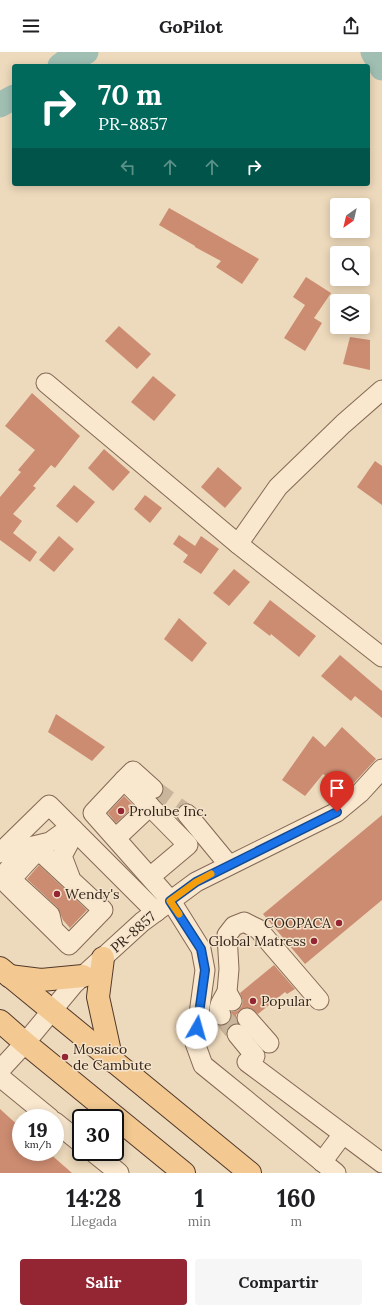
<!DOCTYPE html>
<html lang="es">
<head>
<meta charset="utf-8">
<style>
	:root { --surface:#fff; --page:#f6f6f6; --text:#202124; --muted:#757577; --accent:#942533 }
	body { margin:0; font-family:Lora,serif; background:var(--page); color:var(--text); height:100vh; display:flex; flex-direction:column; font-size:15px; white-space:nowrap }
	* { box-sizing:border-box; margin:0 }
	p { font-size:13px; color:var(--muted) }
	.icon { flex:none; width:22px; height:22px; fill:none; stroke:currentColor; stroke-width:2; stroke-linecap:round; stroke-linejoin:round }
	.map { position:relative; height:1121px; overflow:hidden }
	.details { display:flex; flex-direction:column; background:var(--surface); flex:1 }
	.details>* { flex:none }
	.guide { position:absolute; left:12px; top:12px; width:358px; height:122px; border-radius:4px; box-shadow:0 2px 10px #0003; background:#00695c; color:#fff; overflow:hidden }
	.needle { width:26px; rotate:214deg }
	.controls { position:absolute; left:330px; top:146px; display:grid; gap:8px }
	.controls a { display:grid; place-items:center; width:40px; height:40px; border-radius:4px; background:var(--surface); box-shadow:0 2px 10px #0003; font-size:20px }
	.speed { position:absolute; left:12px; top:1057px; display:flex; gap:8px; font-size:20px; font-weight:700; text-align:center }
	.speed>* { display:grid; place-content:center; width:52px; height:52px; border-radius:50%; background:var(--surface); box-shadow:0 2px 10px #0003; line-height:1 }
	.speed small { font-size:10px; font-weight:400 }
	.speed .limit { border:2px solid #111; border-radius:6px; background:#fff; color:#111 }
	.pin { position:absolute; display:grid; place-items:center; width:34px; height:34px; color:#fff; margin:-41px -17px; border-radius:50% 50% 50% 0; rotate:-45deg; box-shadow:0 0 4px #0007 }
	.pin .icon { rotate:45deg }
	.me { position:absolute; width:44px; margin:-22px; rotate:7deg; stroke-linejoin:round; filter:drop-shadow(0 0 3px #0008) }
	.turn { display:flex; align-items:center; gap:14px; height:84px; padding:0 20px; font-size:18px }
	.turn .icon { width:52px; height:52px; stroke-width:2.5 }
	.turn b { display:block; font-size:28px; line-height:34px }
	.lanes { display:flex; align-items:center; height:38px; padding:0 20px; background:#0003; justify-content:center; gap:20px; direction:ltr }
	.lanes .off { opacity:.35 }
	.eta { display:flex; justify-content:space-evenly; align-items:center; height:68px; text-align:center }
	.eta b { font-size:24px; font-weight:700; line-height:28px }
	.primary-button { display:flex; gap:8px; margin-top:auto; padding:8px 20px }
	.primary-button a { flex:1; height:46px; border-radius:4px; background:var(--accent); color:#fff; font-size:16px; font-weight:700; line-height:46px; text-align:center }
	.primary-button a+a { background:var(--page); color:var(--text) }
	header { display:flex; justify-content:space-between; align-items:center; height:52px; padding:0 20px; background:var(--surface); font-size:18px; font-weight:700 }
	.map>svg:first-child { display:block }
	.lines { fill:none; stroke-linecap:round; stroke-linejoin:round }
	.river { stroke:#a0beb2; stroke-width:25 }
	.building { fill:#cc8c71 }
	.minor-tunnel { stroke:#c8b59b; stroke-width:19; stroke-dasharray:19 10; stroke-linecap:butt }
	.minor-casing { stroke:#846955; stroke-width:21 }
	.major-casing { stroke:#52382a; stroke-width:24 }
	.minor { stroke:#f9e7ce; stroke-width:19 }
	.major { stroke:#f3c991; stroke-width:22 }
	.route-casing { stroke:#114b97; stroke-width:10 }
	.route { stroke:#1a73e8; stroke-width:7 }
	.slow { stroke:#f59e0b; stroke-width:7 }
	.poi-dot { fill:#942533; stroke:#f5e4cb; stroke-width:1.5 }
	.labels { text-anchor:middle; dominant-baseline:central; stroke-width:3; stroke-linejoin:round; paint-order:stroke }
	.poi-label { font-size:14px; fill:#33241a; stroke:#f5e4cb; text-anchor:start }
	.street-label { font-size:14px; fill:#33241a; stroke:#f5e4cb }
</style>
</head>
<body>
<header><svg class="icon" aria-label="menu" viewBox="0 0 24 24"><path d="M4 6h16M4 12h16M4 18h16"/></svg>GoPilot<svg class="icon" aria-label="share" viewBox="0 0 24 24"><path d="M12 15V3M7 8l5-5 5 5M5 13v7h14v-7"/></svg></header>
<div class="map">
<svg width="382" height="1121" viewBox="0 0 382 1121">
	<rect width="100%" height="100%" fill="#edd9bb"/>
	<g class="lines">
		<g class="river">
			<polyline points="373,0 382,16"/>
			<polyline points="60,14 73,4 86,0"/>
			<polyline points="0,53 14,45"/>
		</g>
	</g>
	<g class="building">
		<polygon points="169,156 259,207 242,232 216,215 221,209 195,195 195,194 159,173"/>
		<polygon points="306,225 331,241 314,266 322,271 305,299 284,286 305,253 293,245"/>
		<polygon points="119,274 151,302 137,317 105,289"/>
		<polygon points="350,285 370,288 370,318 343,312"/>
		<polygon points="153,324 176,343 154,369 131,350"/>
		<polygon points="32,341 80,384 55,416 51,413 33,434 36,436 13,462 22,469 13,481 37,500 30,510 0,488 0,445 21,420 18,418 35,398 5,374"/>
		<polygon points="104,397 130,420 113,439 88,416"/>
		<polygon points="375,409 382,414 382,453 357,435"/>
		<polygon points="218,415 242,436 225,456 201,435"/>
		<polygon points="74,433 95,450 77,471 56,454"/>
		<polygon points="145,443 162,456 150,471 134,457"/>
		<polygon points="179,483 195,494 201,484 219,497 201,522 183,510 188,503 173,492"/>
		<polygon points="59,484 74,497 54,520 39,508"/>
		<polygon points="234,517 250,530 229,554 213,541"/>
		<polygon points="270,548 316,584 299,605 271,582 270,584 253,571"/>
		<polygon points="179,566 207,591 192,610 164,587"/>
		<polygon points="340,603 382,639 382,666 355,644 351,649 321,624"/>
		<polygon points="56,662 105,695 92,709 48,680"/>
		<polygon points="342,675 376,707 352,733 346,738 323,722 305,744 282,728 313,684 325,695"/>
		<polygon points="124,744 134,754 116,771 108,761"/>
		<polygon points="382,763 382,848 305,912 263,862"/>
		<polygon points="39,813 87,858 70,876 63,868 57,855 27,827"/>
		<polygon points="274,913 295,937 287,942 285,940 258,962 250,956 240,958 236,963 238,971 230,974 226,984 217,973 225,973 230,970 231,960 237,959 242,954 243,949 240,941"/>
		<polygon points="0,1057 21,1076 21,1100 48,1100 72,1121 0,1121"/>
	</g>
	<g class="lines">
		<g class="minor-tunnel">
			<polyline points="153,737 187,762"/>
			<polyline points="221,963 237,982"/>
		</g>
		<g class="minor-casing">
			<g id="minor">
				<polyline points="46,331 238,492 382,605"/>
				<polyline points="238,492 278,435 343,372 382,338"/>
				<polyline points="124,728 133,719 153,737"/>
				<polyline points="187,762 229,813"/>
				<polyline points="116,786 150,754"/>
				<polyline points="0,801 49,753 156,860"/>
				<polyline points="70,825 62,804 69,791 68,782 73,777"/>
				<polyline points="150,825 188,793 124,728 93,761 171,849 201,897 205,918 195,991 203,1013 336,1121"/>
				<polyline points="53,876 50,863 15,831 15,823 35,801 44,803 103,858 69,893 8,833 8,818 29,795 50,790 61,782 68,782"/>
				<polyline points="232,949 227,940 229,917 227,883 234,874 244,870 258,877 319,948"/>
				<path d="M221,963c-5,-8 2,-15 6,-23"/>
				<polyline points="247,966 269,991"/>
				<polyline points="237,982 255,1004"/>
				<polyline points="247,1010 382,1111"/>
				<polyline points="0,1018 25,991 74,932 142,870 196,830 337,760 360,741 382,717"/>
				<polyline points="0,1025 50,1066"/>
				<polyline points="55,1070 81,1091"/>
				<polyline points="93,1100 119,1121"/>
				<polyline points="322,1110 343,1082"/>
			</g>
		</g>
		<g class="major-casing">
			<g id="major">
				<polyline points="103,906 98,945 112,1009"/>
				<polyline points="0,916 250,1121"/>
				<polyline points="9,924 41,928 83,924"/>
				<polyline points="0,969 25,991 184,1121"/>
			</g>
		</g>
		<use href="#minor" class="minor"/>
		<use href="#major" class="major"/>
	</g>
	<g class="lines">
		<g class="route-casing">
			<polyline id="route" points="197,976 205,918 201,897 170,849 196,830 337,760"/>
		</g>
		<use href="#route" class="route"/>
		<polyline class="slow" points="179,862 170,849 196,830 211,822"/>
	</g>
	<g class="poi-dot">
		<circle cx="121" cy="759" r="4"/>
		<circle cx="57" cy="842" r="4"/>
		<circle cx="339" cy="871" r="4"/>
		<circle cx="314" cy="889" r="4"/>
		<circle cx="253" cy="949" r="4"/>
		<circle cx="65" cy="1005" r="4"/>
	</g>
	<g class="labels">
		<g class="poi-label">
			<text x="129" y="759">Prolube Inc.</text>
			<text x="65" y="842">Wendy's</text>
			<text x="331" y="871" text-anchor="end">COOPACA</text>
			<text x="306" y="889" text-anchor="end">Global Matress</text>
			<text x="261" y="949">Popular</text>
			<text x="73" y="997">Mosaico<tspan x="73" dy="16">de Cambute</tspan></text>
		</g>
		<g class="street-label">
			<text transform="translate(133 880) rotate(-41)">PR-8857</text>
		</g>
	</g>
</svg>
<div class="controls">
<a><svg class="needle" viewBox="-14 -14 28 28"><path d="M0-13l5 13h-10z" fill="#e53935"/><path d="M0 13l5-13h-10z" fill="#757577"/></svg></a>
<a><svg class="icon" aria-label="search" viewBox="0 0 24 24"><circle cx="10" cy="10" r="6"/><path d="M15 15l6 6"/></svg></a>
<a><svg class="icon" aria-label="layers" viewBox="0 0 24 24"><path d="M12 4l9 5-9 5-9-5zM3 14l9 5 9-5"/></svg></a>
</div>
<div class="speed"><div>19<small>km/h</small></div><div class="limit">30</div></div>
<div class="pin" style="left:337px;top:760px;background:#d93025"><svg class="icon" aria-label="arrive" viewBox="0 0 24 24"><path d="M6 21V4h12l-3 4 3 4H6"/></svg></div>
<svg class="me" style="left:197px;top:976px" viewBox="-20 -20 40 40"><circle r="19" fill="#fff"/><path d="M0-13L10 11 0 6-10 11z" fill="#1a73e8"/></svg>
<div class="guide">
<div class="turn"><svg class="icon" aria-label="right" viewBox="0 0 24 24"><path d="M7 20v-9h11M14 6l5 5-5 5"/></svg><div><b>70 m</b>PR-8857</div></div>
<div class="lanes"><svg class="icon off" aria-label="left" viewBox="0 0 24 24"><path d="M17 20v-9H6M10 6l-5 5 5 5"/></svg><svg class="icon off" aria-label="ahead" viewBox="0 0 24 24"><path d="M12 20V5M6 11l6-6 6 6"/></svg><svg class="icon off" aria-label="ahead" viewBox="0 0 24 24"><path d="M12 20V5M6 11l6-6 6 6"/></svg><svg class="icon" aria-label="right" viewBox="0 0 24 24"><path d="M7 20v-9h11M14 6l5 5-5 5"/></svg></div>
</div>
</div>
<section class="details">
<div class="eta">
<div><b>14:28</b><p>Llegada</p></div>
<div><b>1</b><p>min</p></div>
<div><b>160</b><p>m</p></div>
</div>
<div class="primary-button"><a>Salir</a><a>Compartir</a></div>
</section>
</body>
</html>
